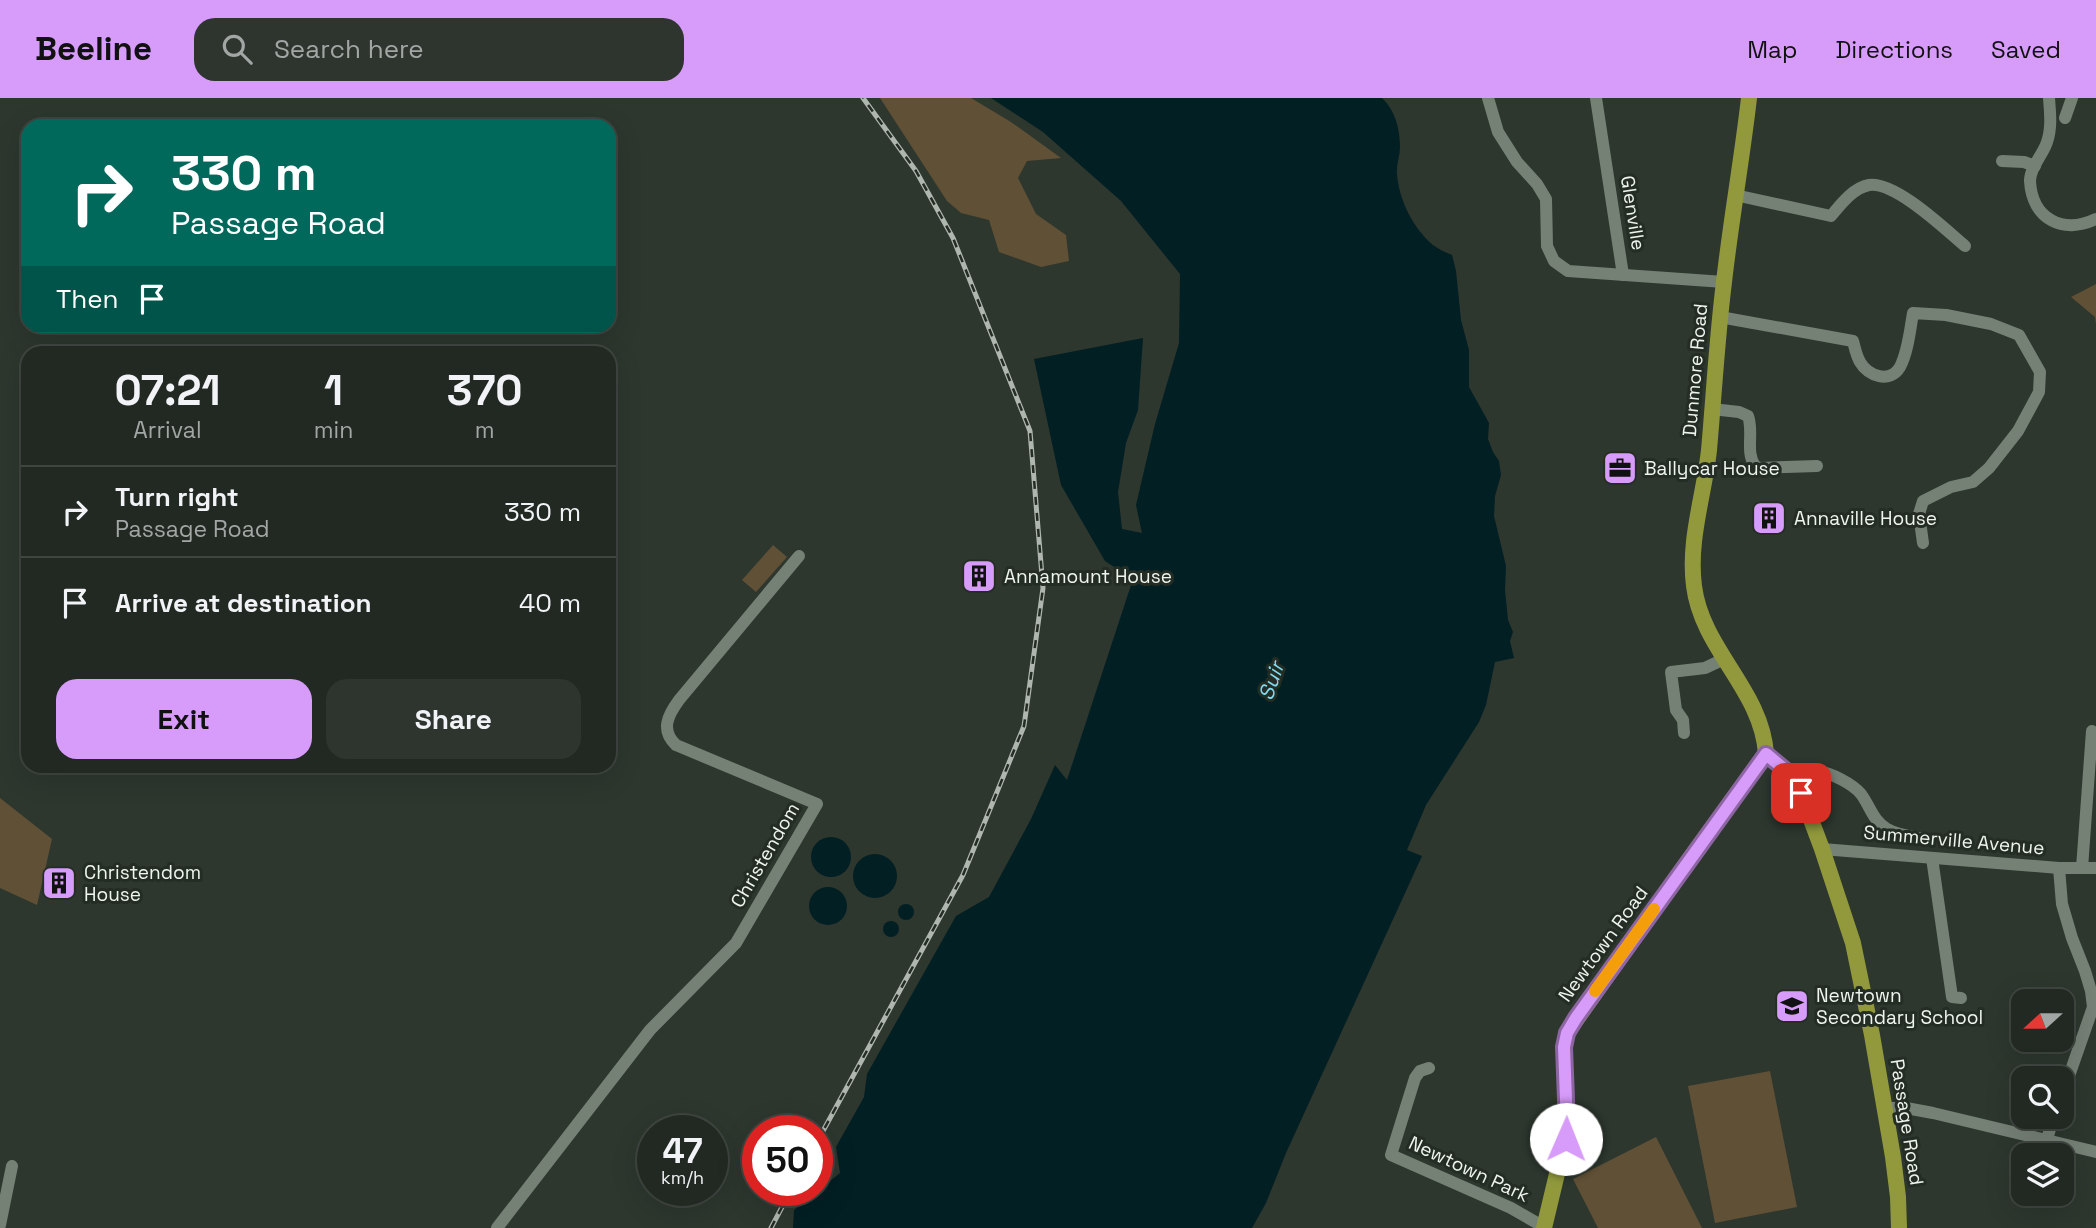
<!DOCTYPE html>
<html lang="en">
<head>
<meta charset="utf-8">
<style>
	:root { --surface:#222922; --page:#2e352f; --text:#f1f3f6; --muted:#a2a6a5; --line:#3f4540; --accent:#d79bf9 }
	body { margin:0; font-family:"Space Grotesk",sans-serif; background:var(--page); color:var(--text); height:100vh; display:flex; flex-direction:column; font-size:26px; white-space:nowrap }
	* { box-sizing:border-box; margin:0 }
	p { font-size:23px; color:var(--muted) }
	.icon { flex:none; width:38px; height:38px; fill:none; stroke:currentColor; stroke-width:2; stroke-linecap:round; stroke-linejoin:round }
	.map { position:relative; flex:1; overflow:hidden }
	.sheet { position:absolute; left:21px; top:248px; width:595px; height:427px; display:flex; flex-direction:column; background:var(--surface); border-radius:21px; box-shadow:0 7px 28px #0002,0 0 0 2px var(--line) }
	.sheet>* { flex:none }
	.hud { position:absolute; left:21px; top:21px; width:595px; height:214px; border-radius:21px; box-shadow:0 7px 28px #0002,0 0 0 2px var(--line); background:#00695c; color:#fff; overflow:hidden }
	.needle { width:46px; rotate:249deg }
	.buttons { position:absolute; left:2011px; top:891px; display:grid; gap:14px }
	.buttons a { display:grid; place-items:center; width:63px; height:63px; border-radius:14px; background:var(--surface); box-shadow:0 7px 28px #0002,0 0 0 2px var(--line); font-size:35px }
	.speed { position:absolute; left:637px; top:1017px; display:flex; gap:14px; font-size:35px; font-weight:700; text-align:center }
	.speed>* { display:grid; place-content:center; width:91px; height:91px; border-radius:50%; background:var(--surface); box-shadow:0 7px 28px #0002,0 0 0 2px var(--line); line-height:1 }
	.speed small { font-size:18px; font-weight:400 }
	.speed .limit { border:10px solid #d22; background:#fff; color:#111 }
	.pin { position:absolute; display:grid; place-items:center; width:60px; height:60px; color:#fff; margin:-30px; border-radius:14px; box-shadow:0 4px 10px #0006 }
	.me { position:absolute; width:77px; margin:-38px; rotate:1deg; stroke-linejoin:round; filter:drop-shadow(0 0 5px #0008) }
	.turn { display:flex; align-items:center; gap:24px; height:147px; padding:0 35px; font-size:32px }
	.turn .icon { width:91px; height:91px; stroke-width:2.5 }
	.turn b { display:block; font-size:49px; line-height:60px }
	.then { display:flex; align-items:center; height:66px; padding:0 35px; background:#0003; gap:14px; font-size:26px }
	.eta { display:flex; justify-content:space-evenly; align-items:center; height:119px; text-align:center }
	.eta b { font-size:42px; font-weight:800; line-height:49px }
	.action { display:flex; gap:14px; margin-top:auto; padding:14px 35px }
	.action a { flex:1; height:80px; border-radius:21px; background:var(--accent); color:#111; font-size:28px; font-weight:800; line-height:80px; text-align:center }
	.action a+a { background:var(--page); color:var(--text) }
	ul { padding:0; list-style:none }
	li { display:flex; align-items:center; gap:21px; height:91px; padding:0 35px; border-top:2px solid var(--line) }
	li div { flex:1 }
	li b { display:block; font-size:26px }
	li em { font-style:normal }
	header { display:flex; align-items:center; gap:42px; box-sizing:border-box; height:98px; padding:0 35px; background:var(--accent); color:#111 }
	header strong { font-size:33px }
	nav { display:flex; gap:38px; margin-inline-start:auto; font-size:24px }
	.search { width:490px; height:63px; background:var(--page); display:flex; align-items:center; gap:18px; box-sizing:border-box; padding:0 24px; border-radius:21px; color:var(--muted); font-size:26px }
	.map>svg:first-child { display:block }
	.green { fill:#605036 }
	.water { fill:#021f24 }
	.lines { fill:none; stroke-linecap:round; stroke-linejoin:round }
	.minor { stroke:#768176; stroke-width:12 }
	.major { stroke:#91993c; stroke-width:16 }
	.rail-casing { stroke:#afb6af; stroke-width:5 }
	.rail { stroke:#242d24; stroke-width:2.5; stroke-dasharray:8; stroke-linecap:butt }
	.route-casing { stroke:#8c65a2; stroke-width:18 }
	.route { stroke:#d79bf9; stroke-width:12 }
	.slow { stroke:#f59e0b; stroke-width:12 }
	.labels { text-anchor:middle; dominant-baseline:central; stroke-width:6; stroke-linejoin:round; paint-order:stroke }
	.street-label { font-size:19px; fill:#eef4ee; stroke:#242d24 }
	.poi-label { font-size:19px; fill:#eef4ee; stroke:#242d24; text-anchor:start }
	.water-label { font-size:21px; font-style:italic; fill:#80dbee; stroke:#242d24 }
</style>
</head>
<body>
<header>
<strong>Beeline</strong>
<div class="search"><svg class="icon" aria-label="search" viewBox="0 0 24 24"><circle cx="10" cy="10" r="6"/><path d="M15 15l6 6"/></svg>Search here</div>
<nav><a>Map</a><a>Directions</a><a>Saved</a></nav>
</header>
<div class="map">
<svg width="2096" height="1130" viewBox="0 0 2096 1130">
	<rect width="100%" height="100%" fill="#2d372e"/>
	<g class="green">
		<polygon points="880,0 971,0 1011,24 1061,60 1027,63 1018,80 1036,116 1066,137 1069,163 1041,169 999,154 989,122 961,115 947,103"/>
		<polygon points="2096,186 2096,226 2095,219 2071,199"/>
		<polygon points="773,447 787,459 756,494 742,482"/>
		<polygon points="0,700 52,741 37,807 0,790"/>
		<polygon points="1770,973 1797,1109 1715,1125 1688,988"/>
		<polygon points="1656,1039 1702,1130 1598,1130 1573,1081"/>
	</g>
	<g class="water">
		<path d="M991,0h391c13,12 18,31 18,49 0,9 -4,18 -3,27 2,26 16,54 36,71 5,4 12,7 19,10l4,16 5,49 8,30v37l20,36 -1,16 5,13 6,9 2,14 -6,21 -1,20 12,50 -1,24 3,30 5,12 -3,9 4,17 -19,4 -9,43 -7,17 -53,83 -19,45 15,6 -136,297 -20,50 -14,25h-459l1,-18 46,-37 -4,-26 28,-50 3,-23 89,-158 33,-19 42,-78 24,-54 12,15 66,-201 -28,-18 -44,-76 -27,-126 109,-21 -5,72 -12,33 -8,49 4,37 20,4 -6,-28 19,-81 24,-81 1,-69 -59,-73 -78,-69z"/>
		<circle cx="831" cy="759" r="20"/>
		<circle cx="875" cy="778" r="22"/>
		<circle cx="828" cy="808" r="19"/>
		<circle cx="906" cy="814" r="8"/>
		<circle cx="891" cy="831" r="8"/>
	</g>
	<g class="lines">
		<g class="minor">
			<polyline points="1488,0 1498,34 1517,64 1537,86 1546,101 1547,148 1554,163 1568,173 1724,184"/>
			<polyline points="1596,0 1623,177"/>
			<path d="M2049,0c1,14 3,30 -2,44 -4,13 -17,25 -17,39 2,38 33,54 66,38"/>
			<polyline points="2065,20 2072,0"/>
			<polyline points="2002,63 2024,64 2035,68"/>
			<path d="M1735,97l96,21c10,-12 22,-28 38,-31 26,-4 76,44 96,61"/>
			<path d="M1720,219l133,24c2,7 3,14 7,21 8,14 30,22 40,5 8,-15 10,-37 13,-54l33,2 45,9 28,11 21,37 -1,20 -21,39 -29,37 -16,14 -22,5 -28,14 -4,13 4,29"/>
			<path d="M1712,311l27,3 9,4c6,16 -3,36 7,50l5,2 57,-2"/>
			<polyline points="1684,635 1683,622 1676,612 1671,574 1705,570 1724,561"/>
			<path d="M1792,678c8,-2 17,-6 26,-5 13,2 35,13 43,23 9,12 12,27 26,35 12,7 28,8 42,11"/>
			<polyline points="1822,751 2059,770 2096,770"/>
			<polyline points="1932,760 1952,899 1961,900"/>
			<polyline points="2059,770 2062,806 2072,840 2085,873 2091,893 2093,909 2062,998"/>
			<polyline points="2082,770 2092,633"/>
			<polyline points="1429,970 1420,973 1415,980 1391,1057 1511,1110 1544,1129"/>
			<polyline points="1885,1010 1906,1010 1933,1015 2096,1054"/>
			<polyline points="2047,1041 2054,1018"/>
			<polyline points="0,1127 12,1068"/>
			<path d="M497,1130l153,-198 86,-87 81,-139 -141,-59c-16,-15 -8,-30 3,-45l120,-144"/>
		</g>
		<g class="major">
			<path d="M1749,0c-7,61 -18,122 -25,184 -7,56 -10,112 -15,168 -5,46 -21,90 -15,136 8,64 68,104 72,168"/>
			<polyline points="1766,656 1789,675 1801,695 1822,751 1853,845 1872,937 1893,1059 1898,1099 1899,1130"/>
			<polyline points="1544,1130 1567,1034 1564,955 1567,935 1698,749 1766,656"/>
		</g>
		<g class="rail-casing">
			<g id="rail">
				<polyline points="817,1044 963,777 1024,628 1043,490 1030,333 953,140 916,73 863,0"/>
				<polyline points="771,1130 791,1092"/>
			</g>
		</g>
		<use href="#rail" class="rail"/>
	</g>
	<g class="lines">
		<g class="route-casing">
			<polyline id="route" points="1566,1041 1567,1028 1564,949 1567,935 1576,920 1766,656 1789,675 1801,695"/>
		</g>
		<use href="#route" class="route"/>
		<polyline class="slow" points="1595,893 1654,811"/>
	</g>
	<defs>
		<g id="office-square" transform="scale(1.75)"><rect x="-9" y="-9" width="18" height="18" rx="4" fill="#d79bf9" stroke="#242d24"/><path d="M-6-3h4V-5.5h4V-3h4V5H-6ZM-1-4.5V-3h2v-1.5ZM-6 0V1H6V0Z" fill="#111"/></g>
		<g id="building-square" transform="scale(1.75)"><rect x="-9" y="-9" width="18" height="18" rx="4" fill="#d79bf9" stroke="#242d24"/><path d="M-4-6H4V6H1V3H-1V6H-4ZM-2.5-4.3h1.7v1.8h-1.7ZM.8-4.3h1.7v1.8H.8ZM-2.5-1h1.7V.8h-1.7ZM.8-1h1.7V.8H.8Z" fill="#111"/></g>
		<g id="school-square" transform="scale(1.75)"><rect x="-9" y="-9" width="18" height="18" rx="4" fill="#d79bf9" stroke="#242d24"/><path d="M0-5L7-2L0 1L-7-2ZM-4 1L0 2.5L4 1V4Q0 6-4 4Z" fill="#111"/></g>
	</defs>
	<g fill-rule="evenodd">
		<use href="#office-square" x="1620" y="370"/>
		<use href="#building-square" x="1769" y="420"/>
		<use href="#building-square" x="979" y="478"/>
		<use href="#building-square" x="59" y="785"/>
		<use href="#school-square" x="1792" y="908"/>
	</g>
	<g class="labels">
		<g class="street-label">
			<text transform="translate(1633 115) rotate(81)">Glenville</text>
			<text transform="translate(1695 272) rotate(-85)">Dunmore Road</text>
			<text transform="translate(1954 742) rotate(5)">Summerville Avenue</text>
			<text transform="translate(765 757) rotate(-60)">Christendom</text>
			<text transform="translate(1603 846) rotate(-54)">Newtown Road</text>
			<text transform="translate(1907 1024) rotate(81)">Passage Road</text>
			<text transform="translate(1469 1071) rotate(25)">Newtown Park</text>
		</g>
		<g class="poi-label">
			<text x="1644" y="370">Ballycar House</text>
			<text x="1794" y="420">Annaville House</text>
			<text x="1004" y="478">Annamount House</text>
			<text x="84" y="774">Christendom<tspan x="84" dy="22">House</tspan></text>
			<text x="1816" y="897">Newtown<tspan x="1816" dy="22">Secondary School</tspan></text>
		</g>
		<g class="water-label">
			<text transform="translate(1271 583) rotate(-71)">Suir</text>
		</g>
	</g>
</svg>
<div class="buttons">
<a><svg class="needle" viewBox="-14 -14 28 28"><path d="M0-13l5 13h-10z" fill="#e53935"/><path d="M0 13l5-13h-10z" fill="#a2a6a5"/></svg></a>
<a><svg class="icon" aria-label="search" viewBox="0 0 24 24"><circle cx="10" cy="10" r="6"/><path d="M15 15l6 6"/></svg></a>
<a><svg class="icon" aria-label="layers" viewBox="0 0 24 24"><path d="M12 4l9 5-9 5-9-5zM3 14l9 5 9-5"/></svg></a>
</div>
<div class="speed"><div>47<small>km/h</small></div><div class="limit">50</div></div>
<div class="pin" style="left:1801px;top:695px;background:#d93025"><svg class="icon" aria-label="arrive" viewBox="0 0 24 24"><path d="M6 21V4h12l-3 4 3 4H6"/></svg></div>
<svg class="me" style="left:1566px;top:1041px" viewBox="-20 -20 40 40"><circle r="19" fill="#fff"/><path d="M0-13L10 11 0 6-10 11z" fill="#d79bf9"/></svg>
<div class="hud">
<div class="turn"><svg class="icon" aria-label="right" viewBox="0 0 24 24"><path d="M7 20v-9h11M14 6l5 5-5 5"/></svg><div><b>330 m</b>Passage Road</div></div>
<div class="then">Then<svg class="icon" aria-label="arrive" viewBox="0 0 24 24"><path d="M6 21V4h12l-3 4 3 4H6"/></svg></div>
</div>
<section class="sheet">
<div class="eta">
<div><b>07:21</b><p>Arrival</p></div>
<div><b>1</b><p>min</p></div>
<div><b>370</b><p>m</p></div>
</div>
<ul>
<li><svg class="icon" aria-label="right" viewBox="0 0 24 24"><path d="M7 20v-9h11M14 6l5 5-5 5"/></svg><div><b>Turn right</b><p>Passage Road</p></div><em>330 m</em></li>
<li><svg class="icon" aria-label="arrive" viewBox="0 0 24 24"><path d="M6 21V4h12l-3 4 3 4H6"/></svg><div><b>Arrive at destination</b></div><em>40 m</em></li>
</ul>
<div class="action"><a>Exit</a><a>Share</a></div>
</section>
</div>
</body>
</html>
